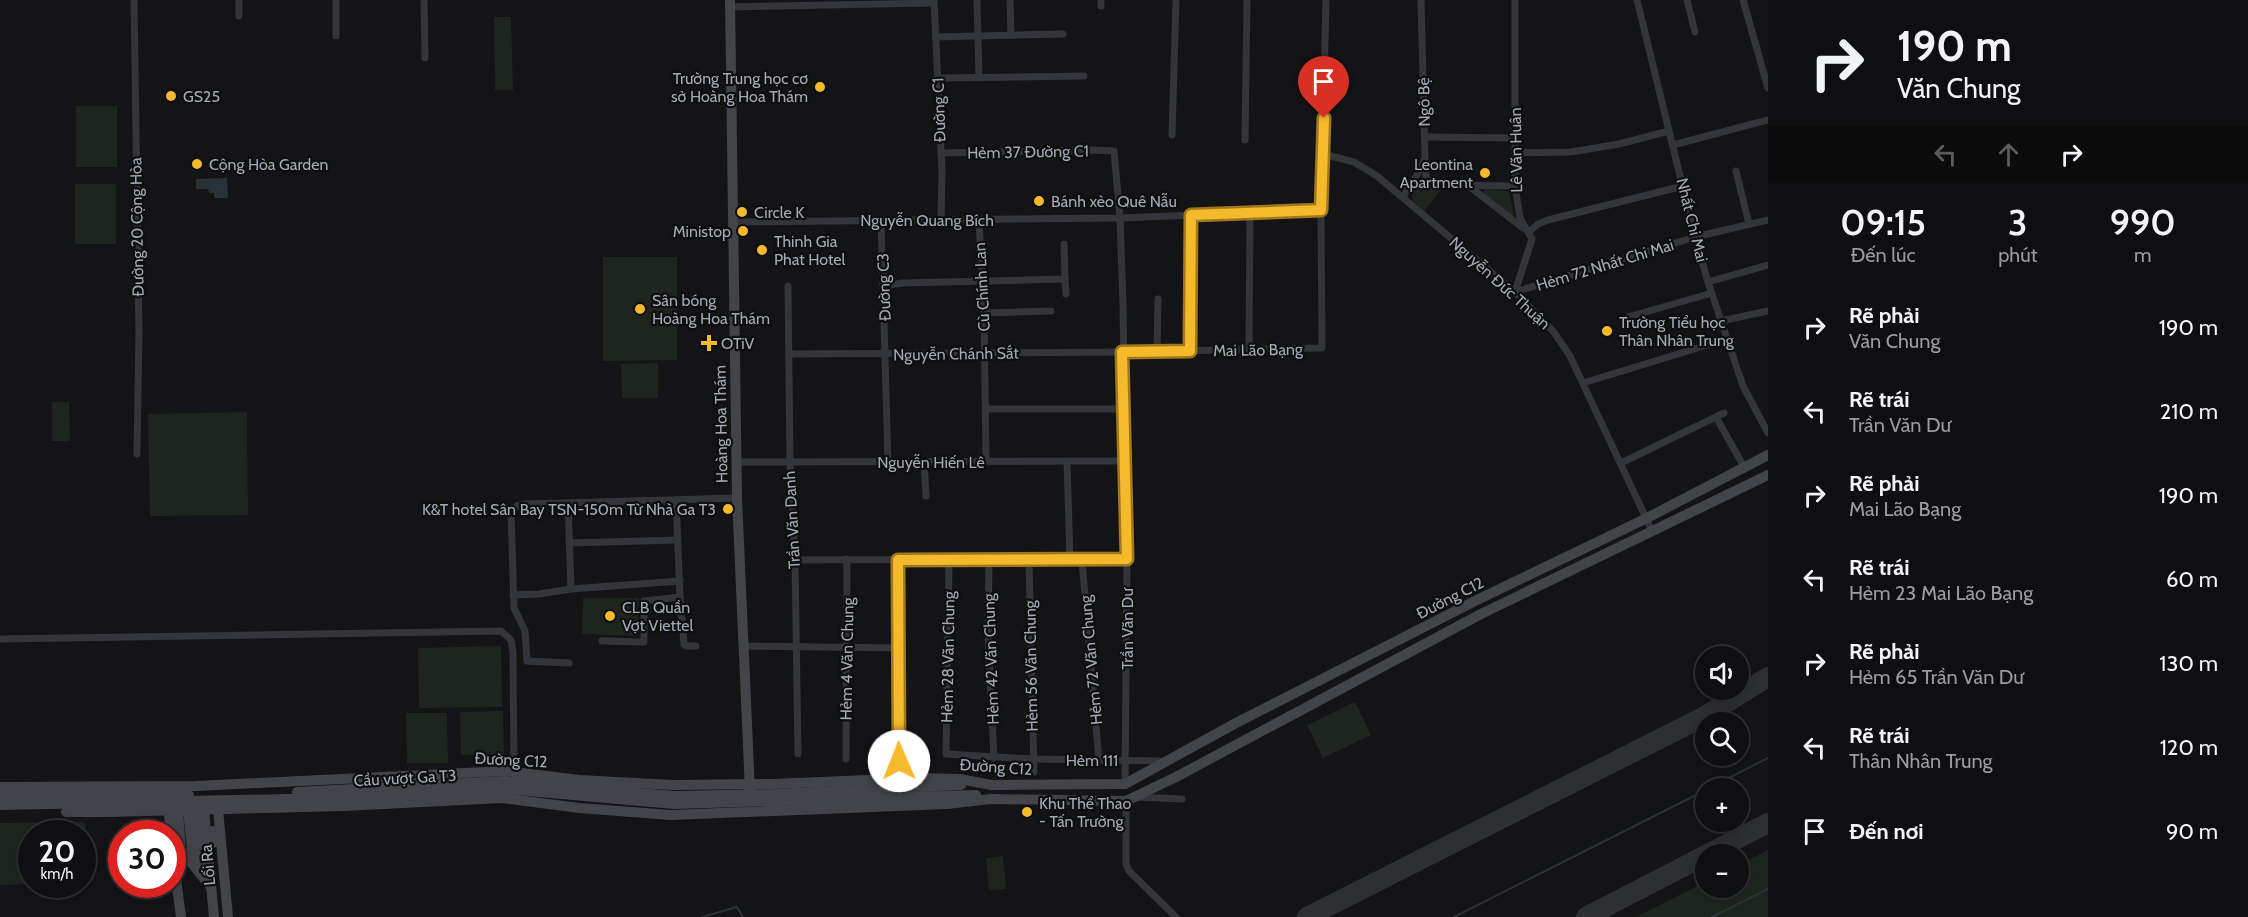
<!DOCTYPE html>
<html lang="vi">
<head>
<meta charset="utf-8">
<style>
	:root { --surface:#0f0e10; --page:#1d1c1e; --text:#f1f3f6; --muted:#9b9c9f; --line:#2f2e30 }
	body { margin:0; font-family:Cabin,sans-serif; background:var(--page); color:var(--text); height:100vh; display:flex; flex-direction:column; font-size:22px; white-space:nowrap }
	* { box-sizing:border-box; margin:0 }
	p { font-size:20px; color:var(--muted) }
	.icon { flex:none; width:33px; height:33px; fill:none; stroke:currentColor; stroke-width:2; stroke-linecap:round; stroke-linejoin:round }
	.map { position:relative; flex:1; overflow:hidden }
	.sheet { display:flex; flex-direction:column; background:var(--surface); width:480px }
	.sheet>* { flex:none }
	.top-card { background:#0f0e10; color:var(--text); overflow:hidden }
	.fabs { position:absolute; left:1695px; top:646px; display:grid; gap:12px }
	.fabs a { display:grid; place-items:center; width:54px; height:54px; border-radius:50%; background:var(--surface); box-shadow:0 3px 15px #0003,0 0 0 2px var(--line); font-size:30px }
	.speed { position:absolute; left:18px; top:820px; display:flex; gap:12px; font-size:30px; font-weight:700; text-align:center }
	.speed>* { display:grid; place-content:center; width:78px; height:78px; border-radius:50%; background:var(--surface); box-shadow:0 3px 15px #0003,0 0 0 2px var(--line); line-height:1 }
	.speed small { font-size:15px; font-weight:400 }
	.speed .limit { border:9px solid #d22; background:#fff; color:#111 }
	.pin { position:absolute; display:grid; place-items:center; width:51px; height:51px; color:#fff; margin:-62px -26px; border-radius:50% 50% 50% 0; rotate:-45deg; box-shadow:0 0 6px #0007 }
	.pin .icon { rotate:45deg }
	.me { position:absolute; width:66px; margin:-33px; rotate:359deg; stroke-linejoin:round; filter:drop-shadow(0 0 4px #0008) }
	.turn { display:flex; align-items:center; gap:21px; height:126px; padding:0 30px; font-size:27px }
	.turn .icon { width:78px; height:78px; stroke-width:2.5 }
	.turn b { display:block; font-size:42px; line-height:51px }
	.lanes { display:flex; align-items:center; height:57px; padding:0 30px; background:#0003; justify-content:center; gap:30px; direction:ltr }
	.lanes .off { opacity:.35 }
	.eta { display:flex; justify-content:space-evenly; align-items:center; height:102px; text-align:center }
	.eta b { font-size:36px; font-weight:600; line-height:42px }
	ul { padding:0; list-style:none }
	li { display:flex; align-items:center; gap:18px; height:84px; padding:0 30px }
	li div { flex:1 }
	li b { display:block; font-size:22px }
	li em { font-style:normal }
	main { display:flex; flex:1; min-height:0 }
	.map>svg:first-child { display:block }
	.green { fill:#1e251f }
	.water { fill:#2a3239 }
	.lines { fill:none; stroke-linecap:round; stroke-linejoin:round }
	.stream { stroke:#2a3239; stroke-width:2 }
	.taxiway { stroke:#2e2f33; stroke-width:20 }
	.street { stroke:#34353a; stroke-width:7 }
	.secondary { stroke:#42444a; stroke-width:10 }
	.route-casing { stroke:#9f781d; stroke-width:15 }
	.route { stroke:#f5b92c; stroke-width:10 }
	.poi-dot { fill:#f5b92c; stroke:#0f0f10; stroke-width:2 }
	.labels { text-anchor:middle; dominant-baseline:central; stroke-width:4.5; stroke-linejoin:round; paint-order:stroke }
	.poi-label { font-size:16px; fill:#a5a9b6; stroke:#0f0f10; text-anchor:start }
	.street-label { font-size:16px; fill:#a5a9b6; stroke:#0f0f10 }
</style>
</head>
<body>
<main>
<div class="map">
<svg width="1768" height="917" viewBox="0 0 1768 917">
	<rect width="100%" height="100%" fill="#141315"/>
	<g class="green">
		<polygon points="494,17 511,17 513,90 495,90"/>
		<rect x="76" y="106" width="41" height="61"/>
		<rect x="75" y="184" width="41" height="60"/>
		<polygon points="1420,187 1440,188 1442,189 1424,211 1412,199 1413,191"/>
		<polygon points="1484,189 1509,191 1514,215 1512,216 1484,194"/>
		<polygon points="603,257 677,257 677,360 603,361"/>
		<polygon points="658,363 658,398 622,398 621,364"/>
		<polygon points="52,402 69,402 70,441 52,441"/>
		<polygon points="247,412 248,515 150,516 148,414"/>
		<polygon points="583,598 639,598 637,636 582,634"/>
		<polygon points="501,646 502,707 419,708 418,648"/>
		<polygon points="1355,702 1371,735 1323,758 1307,725"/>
		<polygon points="503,711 504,754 461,755 460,712"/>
		<polygon points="406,713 447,713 448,763 407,763"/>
		<polygon points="83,822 86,825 85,883 83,884 82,834 32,834 31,884 0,885 0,823"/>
		<polygon points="1768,850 1768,917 1636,917 1705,882 1706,888 1738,888 1739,865"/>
		<polygon points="1003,856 1006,889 989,890 986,858"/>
	</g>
	<polygon class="water" points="227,178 228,198 214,198 214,193 209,193 208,189 196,189 196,179"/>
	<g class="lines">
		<g class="stream">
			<polyline points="1707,789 1768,758"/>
			<polyline points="702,917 737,907 743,917"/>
			<polyline points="1454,917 1706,790"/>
			<polyline points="1712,917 1768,889"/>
		</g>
		<g class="taxiway">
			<polyline points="1706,855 1768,823"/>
			<polyline points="1307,917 1705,716 1768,677"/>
			<polyline points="1586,917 1706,855"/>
		</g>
		<g class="street">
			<polyline points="134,0 139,333 137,454"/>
			<polyline points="239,0 239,16"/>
			<polyline points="336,0 336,36"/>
			<polyline points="424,0 425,58"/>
			<polyline points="934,0 942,170 941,221"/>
			<polyline points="977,0 979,77"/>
			<polyline points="1010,0 1011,35"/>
			<polyline points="1101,0 1101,6"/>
			<polyline points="1637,0 1695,237 1708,282 1743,386 1768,433"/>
			<polyline points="1687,0 1695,32"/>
			<polyline points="1743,0 1768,88"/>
			<polyline points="730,7 934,3"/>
			<polyline points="936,37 1063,34"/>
			<polyline points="938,78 1084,76"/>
			<polyline points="1172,135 1176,0"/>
			<polyline points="1425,137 1515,138"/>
			<polyline points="1245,140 1247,0"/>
			<polyline points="1673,145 1768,120"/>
			<polyline points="941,153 1088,150 1114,151 1120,218 1123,304 1127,559 1125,784"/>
			<polyline points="1515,153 1571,152 1619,144 1669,131"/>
			<polyline points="1323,154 1354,162 1377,176 1515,292 1553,331 1570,356 1652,531"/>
			<polyline points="1425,164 1426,178 1436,185 1515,186"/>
			<polyline points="1736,171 1749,224"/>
			<polyline points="1410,185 1434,186"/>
			<polyline points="1470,187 1523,228"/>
			<polyline points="1403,197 1420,170 1425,158 1421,0"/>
			<polyline points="881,220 888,462"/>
			<polyline points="979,220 984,313 986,461"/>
			<polyline points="735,222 1120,218 1321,210"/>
			<polyline points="1529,232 1538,224 1548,220 1683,186"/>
			<polyline points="1064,244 1065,279"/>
			<polyline points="1708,282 1768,265"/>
			<polyline points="788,286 790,462 795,560 798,754"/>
			<polyline points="884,286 902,283 1065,279 1066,294"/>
			<polyline points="1515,292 1532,239 1520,218 1515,186 1515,0"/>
			<polyline points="1515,292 1695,237 1768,220"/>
			<polyline points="984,313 1051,311"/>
			<polyline points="1628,317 1712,293"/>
			<polyline points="1721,321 1768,311"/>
			<polyline points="1249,350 1250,213"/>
			<polyline points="1157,351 1158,299"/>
			<polyline points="1190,351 1191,215"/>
			<polyline points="790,354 1122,352 1322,348 1321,210 1326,0"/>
			<polyline points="1583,383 1727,339"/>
			<polyline points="986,409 1123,409"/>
			<polyline points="1716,417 1744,467"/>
			<polyline points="1067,461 1070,560"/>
			<polyline points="737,462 1125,461"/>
			<polyline points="924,462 926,496"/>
			<polyline points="1621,463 1724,413"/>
			<polyline points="568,503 571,589"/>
			<polyline points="569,543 678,540"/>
			<polyline points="795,560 1127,559"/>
			<polyline points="898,560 899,761"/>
			<polyline points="949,560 946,754 1033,759 1163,761"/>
			<polyline points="989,560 988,630 994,758"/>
			<polyline points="1029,560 1034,772"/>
			<polyline points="1082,560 1099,761"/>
			<polyline points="513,595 539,594 571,589 680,581"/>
			<polyline points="680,597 684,644 686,646 696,646"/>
			<polyline points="0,639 501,631 511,640 513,652 514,773"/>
			<polyline points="602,641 644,642 644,601 680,597 676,500"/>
			<polyline points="744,646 899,648"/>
			<polyline points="569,663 527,661 525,631 514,608 511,511 517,506 526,504 737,498"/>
			<polyline points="846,759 847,559"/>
			<polyline points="1137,797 1182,799"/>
			<polyline points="1126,801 1126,864 1129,871 1176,917"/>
		</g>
		<g class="secondary">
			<polyline points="730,0 737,498 750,791"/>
			<polyline points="0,787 196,786 506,771 579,780 673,785 773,784 915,778 960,779 991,785 1125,784 1236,723 1475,601 1647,518 1768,455"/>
			<polyline points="297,792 505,781 674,796 774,794 961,785"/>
			<polyline points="0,795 189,795"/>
			<polyline points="168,804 171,834"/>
			<polyline points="197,804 199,844 207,847 214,842 213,831"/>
			<polyline points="0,805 331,798 504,789 674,804 976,795"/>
			<polyline points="218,809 228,917"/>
			<polyline points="188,810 192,849 209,869"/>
			<polyline points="204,810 214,917"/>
			<polyline points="178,811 181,850 211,887"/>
			<polyline points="66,812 103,812 103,804"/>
			<polyline points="106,812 344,806 502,798 579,808 671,815 947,804 991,799 1126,801 1176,777 1481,614 1768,475"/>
			<polyline points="172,849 181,917"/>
		</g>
	</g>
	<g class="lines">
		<g class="route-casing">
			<polyline id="route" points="899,761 898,560 1127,559 1122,352 1190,351 1191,215 1321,210 1324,118"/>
		</g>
		<use href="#route" class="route"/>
	</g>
	<g class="poi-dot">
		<circle cx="820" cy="87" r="6"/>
		<circle cx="171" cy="96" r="6"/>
		<circle cx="197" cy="164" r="6"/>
		<circle cx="1485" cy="173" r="6"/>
		<circle cx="1039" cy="201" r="6"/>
		<circle cx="742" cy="212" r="6"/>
		<circle cx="743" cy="231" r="6"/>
		<circle cx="762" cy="250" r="6"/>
		<circle cx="640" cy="309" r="6"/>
		<circle cx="1607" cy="331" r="6"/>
		<path d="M706 334h6v6h6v6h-6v6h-6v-6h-6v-6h6z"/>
		<circle cx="728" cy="509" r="6"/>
		<circle cx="610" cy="616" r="6"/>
		<circle cx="1027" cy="812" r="6"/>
	</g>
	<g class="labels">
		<g class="poi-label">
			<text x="808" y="78" text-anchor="end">Trường Trung học cơ<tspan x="808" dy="18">sở Hoàng Hoa Thám</tspan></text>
			<text x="183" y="96">GS25</text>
			<text x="209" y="164">Cộng Hòa Garden</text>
			<text x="1473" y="164" text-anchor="end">Leontina<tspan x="1473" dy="18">Apartment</tspan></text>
			<text x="1051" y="201">Bánh xèo Quê Nẫu</text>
			<text x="754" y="212">Circle K</text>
			<text x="731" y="231" text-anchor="end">Ministop</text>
			<text x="774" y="241">Thinh Gia<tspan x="774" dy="18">Phat Hotel</tspan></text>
			<text x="652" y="300">Sân bóng<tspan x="652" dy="18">Hoàng Hoa Thám</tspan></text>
			<text x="1619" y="322">Trường Tiểu học<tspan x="1619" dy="18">Thân Nhân Trung</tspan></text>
			<text x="721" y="343">OTiV</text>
			<text x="716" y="509" text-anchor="end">K&amp;T hotel Sân Bay TSN-150m Từ Nhà Ga T3</text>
			<text x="622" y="607">CLB Quần<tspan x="622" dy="18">Vợt Viettel</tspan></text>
			<text x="1039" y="803">Khu Thể Thao<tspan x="1039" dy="18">- Tấn Trường</tspan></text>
		</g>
		<g class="street-label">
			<text transform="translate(1424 102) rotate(-91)">Ngô Bệ</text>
			<text transform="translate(939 110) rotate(-92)">Đường C1</text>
			<text transform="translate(1516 150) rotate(-91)">Lê Văn Huân</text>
			<text transform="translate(1028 152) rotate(-1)">Hẻm 37 Đường C1</text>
			<text x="927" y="220">Nguyễn Quang Bích</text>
			<text transform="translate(1692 220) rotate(76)">Nhất Chi Mai</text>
			<text transform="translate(137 227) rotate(-91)">Đường 20 Cộng Hòa</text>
			<text transform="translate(1605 265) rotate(-17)">Hẻm 72 Nhất Chi Mai</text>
			<text transform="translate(1500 283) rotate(42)">Nguyễn Đức Thuận</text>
			<text transform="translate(884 287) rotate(-92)">Đường C3</text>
			<text transform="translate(982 287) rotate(-93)">Cù Chính Lan</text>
			<text transform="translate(1258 350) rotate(-1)">Mai Lão Bạng</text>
			<text transform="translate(956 354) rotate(-1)">Nguyễn Chánh Sắt</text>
			<text transform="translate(721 424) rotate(-91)">Hoàng Hoa Thám</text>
			<text x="931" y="462">Nguyễn Hiến Lê</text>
			<text transform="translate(792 520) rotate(-93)">Trần Văn Danh</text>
			<text transform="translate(1450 598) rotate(-27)">Đường C12</text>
			<text transform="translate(1127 629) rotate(-90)">Trần Văn Dư</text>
			<text transform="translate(948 657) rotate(-89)">Hẻm 28 Văn Chung</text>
			<text transform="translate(847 659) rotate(-89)">Hẻm 4 Văn Chung</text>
			<text transform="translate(991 659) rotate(-92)">Hẻm 42 Văn Chung</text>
			<text transform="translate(1091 660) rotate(-95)">Hẻm 72 Văn Chung</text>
			<text transform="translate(1031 666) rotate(-91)">Hẻm 56 Văn Chung</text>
			<text transform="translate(511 760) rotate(3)">Đường C12</text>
			<text x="1092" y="760">Hẻm 111</text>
			<text transform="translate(996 767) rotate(4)">Đường C12</text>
			<text transform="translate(405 778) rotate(-3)">Cầu vượt Ga T3</text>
			<text transform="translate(208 865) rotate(-95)">Lối Ra</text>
		</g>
	</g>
</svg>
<div class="fabs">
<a><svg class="icon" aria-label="sound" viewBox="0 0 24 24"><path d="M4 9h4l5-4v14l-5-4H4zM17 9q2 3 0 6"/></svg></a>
<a><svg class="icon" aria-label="search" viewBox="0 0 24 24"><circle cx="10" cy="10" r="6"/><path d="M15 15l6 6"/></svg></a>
<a>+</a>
<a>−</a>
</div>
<div class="speed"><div>20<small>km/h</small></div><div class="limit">30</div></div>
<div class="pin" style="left:1324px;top:118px;background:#d93025"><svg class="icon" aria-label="arrive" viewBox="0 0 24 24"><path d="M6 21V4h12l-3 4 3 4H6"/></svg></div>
<svg class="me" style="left:899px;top:761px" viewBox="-20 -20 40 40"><circle r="19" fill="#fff"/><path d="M0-13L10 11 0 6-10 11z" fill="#f5b92c"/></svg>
</div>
<section class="sheet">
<div class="top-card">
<div class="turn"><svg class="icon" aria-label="right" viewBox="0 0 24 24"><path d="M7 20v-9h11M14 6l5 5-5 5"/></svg><div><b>190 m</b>Văn Chung</div></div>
<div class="lanes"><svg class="icon off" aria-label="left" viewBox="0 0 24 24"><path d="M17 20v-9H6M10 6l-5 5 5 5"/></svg><svg class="icon off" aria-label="ahead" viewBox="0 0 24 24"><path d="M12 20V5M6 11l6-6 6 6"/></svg><svg class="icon" aria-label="right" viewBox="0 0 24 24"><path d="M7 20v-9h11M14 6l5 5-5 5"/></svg></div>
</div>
<div class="eta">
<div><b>09:15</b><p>Đến lúc</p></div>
<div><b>3</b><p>phút</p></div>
<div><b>990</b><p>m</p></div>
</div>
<ul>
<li><svg class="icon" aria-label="right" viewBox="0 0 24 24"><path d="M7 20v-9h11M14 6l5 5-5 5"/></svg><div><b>Rẽ phải</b><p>Văn Chung</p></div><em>190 m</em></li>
<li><svg class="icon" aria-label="left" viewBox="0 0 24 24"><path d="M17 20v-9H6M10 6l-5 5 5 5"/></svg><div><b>Rẽ trái</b><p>Trần Văn Dư</p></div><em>210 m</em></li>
<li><svg class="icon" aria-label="right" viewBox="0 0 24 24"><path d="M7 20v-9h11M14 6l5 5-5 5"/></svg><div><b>Rẽ phải</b><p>Mai Lão Bạng</p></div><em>190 m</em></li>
<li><svg class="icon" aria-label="left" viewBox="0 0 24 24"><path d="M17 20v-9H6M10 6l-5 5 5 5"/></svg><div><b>Rẽ trái</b><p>Hẻm 23 Mai Lão Bạng</p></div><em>60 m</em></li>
<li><svg class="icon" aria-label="right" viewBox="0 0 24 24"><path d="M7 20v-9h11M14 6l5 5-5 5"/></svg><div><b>Rẽ phải</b><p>Hẻm 65 Trần Văn Dư</p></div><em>130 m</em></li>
<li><svg class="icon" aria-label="left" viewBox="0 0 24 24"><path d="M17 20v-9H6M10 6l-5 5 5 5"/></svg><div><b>Rẽ trái</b><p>Thân Nhân Trung</p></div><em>120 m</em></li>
<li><svg class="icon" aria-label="arrive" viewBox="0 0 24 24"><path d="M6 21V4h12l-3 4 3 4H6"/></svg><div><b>Đến nơi</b></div><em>90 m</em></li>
</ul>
</section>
</main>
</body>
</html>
